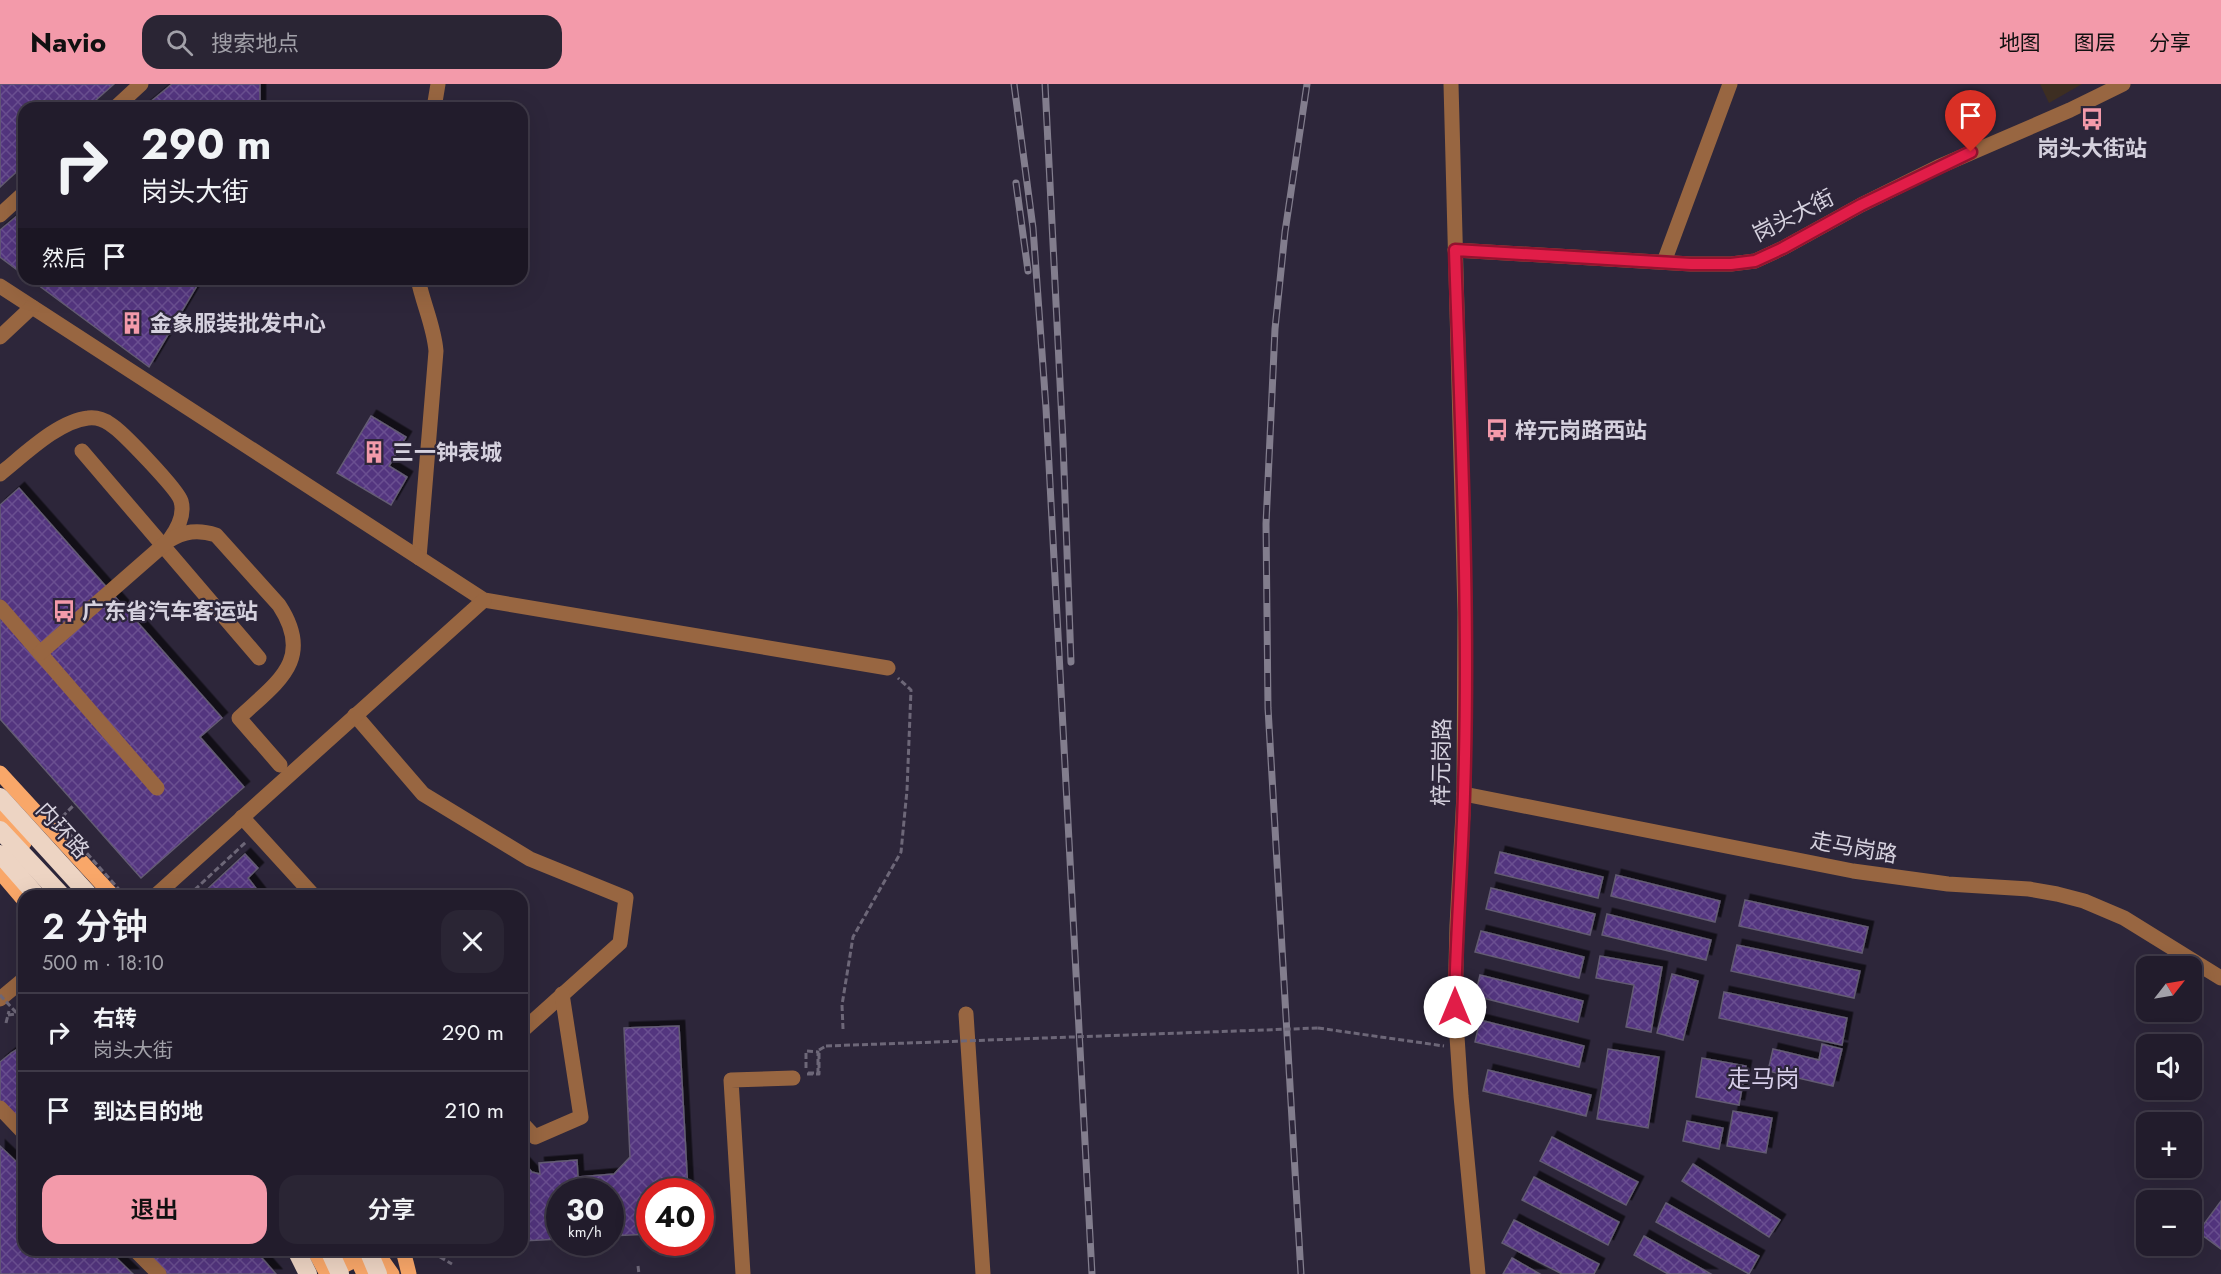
<!DOCTYPE html>
<html lang="zh">
<head>
<meta charset="utf-8">
<style>
	:root { --surface:#221c2c; --page:#2a2534; --text:#f1f3f6; --muted:#a2a1a9; --line:#3f3a48; --accent:#f39aaa }
	body { margin:0; font-family:Jost,"Noto Sans SC",sans-serif; background:var(--page); color:var(--text); height:100vh; display:flex; flex-direction:column; font-size:22px; white-space:nowrap }
	* { box-sizing:border-box; margin:0 }
	p { font-size:20px; color:var(--muted) }
	.icon { flex:none; width:33px; height:33px; fill:none; stroke:currentColor; stroke-width:2; stroke-linecap:round; stroke-linejoin:round }
	.map { position:relative; flex:1; overflow:hidden }
	.side { position:absolute; left:18px; top:806px; width:510px; height:366px; display:flex; flex-direction:column; background:var(--surface); border-radius:18px; box-shadow:0 6px 24px #0002,0 0 0 2px var(--line) }
	.side>* { flex:none }
	.banner { position:absolute; left:18px; top:18px; width:510px; height:183px; border-radius:18px; box-shadow:0 6px 24px #0002,0 0 0 2px var(--line); background:#221c2c; color:var(--text); overflow:hidden }
	.needle { width:39px; rotate:59deg }
	.fabs { position:absolute; left:2136px; top:872px; display:grid; gap:12px }
	.fabs a { display:grid; place-items:center; width:66px; height:66px; border-radius:12px; background:var(--surface); box-shadow:0 6px 24px #0002,0 0 0 2px var(--line); font-size:30px }
	.speed { position:absolute; left:546px; top:1094px; display:flex; gap:12px; font-size:30px; font-weight:700; text-align:center }
	.speed>* { display:grid; place-content:center; width:78px; height:78px; border-radius:50%; background:var(--surface); box-shadow:0 6px 24px #0002,0 0 0 2px var(--line); line-height:1 }
	.speed small { font-size:15px; font-weight:400 }
	.speed .limit { border:9px solid #d22; background:#fff; color:#111 }
	.pin { position:absolute; display:grid; place-items:center; width:51px; height:51px; color:#fff; margin:-62px -26px; border-radius:50% 50% 50% 0; rotate:-45deg; box-shadow:0 0 6px #0007 }
	.pin .icon { rotate:45deg }
	.me { position:absolute; width:66px; margin:-33px; rotate:0deg; stroke-linejoin:round; filter:drop-shadow(0 0 4px #0008) }
	.turn { display:flex; align-items:center; gap:21px; height:126px; padding:0 24px; font-size:27px }
	.turn .icon { width:78px; height:78px; stroke-width:2.5 }
	.turn b { display:block; font-size:42px; line-height:51px }
	.then { display:flex; align-items:center; height:57px; padding:0 24px; background:#0003; gap:12px; font-size:22px }
	.round { display:grid; place-items:center; flex:none; width:63px; height:63px; border-radius:18px; background:var(--page) }
	.summary { display:flex; align-items:center; justify-content:space-between; height:102px; padding:0 24px }
	h1 { font-size:36px; font-weight:600; line-height:45px }
	.button { display:flex; gap:12px; margin-top:auto; padding:12px 24px }
	.button a { flex:1; height:69px; border-radius:18px; background:var(--accent); color:#111; font-size:24px; font-weight:600; line-height:69px; text-align:center }
	.button a+a { background:var(--page); color:var(--text) }
	ul { padding:0; list-style:none }
	li { display:flex; align-items:center; gap:18px; height:78px; padding:0 24px; border-top:2px solid var(--line) }
	li div { flex:1 }
	li b { display:block; font-size:22px }
	li em { font-style:normal }
	header { display:flex; align-items:center; gap:36px; box-sizing:border-box; height:84px; padding:0 30px; background:var(--accent); color:#111 }
	header strong { font-size:28px }
	nav { display:flex; gap:33px; margin-inline-start:auto; font-size:21px }
	.search { width:420px; height:54px; background:var(--page); display:flex; align-items:center; gap:15px; box-sizing:border-box; padding:0 21px; border-radius:18px; color:var(--muted); font-size:22px }
	.map>svg:first-child { display:block }
	.commercial { fill:#3d2e22 }
	.building { fill:url(#building-cross-hatch); stroke:#635b73; stroke-width:1.5; filter:url(#shadow) }
	.lines { fill:none; stroke-linecap:round; stroke-linejoin:round }
	.path { stroke:#6d6778; stroke-width:3; stroke-dasharray:6 3; stroke-linecap:butt }
	.minor { stroke:#986641; stroke-width:15 }
	.major { stroke:#f9a769; stroke-width:15 }
	.highway { stroke:#edd4c3; stroke-width:18 }
	.rail-casing { stroke:#827d8d; stroke-width:7 }
	.rail { stroke:#2d263a; stroke-width:4.5; stroke-dasharray:14; stroke-linecap:butt }
	.path-bridge { stroke:#6d6778; stroke-width:3; stroke-dasharray:6 3; stroke-linecap:butt }
	.highway-bridge { stroke:#edd4c3; stroke-width:18 }
	.route-casing { stroke:#92132f; stroke-width:15 }
	.route { stroke:#e11d48; stroke-width:10 }
	.labels { text-anchor:middle; dominant-baseline:central; stroke-width:4.5; stroke-linejoin:round; paint-order:stroke }
	.poi-label { font-size:22px; font-weight:bold; fill:#d5d1de; stroke:#2d263a; text-anchor:start }
	.street-label { font-size:22px; fill:#d5d1de; stroke:#2d263a }
	.neighbourhood-label { font-size:24px; fill:#d6cee9; stroke:#2d263a }
</style>
</head>
<body>
<header>
<strong>Navio</strong>
<div class="search"><svg class="icon" aria-label="search" viewBox="0 0 24 24"><circle cx="10" cy="10" r="6"/><path d="M15 15l6 6"/></svg>搜索地点</div>
<nav><a>地图</a><a>图层</a><a>分享</a></nav>
</header>
<div class="map">
<svg width="2221" height="1190" viewBox="0 0 2221 1190">
	<defs>
		<pattern id="building-cross-hatch" width="8" height="8" patternUnits="userSpaceOnUse" patternTransform="scale(1.5)"><rect width="8" height="8" fill="#53347f"/><path d="M0 0l8 8M0 8l8-8" fill="none" stroke="#6b5091"/></pattern>
		<filter id="shadow"><feDropShadow dx="5.5" dy="-5.5" stdDeviation="0" flood-color="#0009"/></filter>
	</defs>
	<rect width="100%" height="100%" fill="#2d263a"/>
	<polygon class="commercial" points="2040,0 2082,0 2049,19"/>
	<g class="building">
		<polygon points="0,0 114,0 87,24 24,24 24,81 0,103"/>
		<polygon points="172,0 260,0 260,24 143,24"/>
		<polygon points="24,126 24,191 0,173 0,146"/>
		<polygon points="30,195 201,195 149,283"/>
		<polygon points="371,332 406,353 389,382 407,393 391,421 337,389"/>
		<polygon points="19,404 222,634 200,653 244,703 141,794 0,635 0,421"/>
		<polygon points="1500,768 1603,793 1598,814 1495,789"/>
		<polygon points="245,770 258,784 248,794 262,812 200,812"/>
		<polygon points="1616,791 1720,817 1715,838 1611,812"/>
		<polygon points="1491,804 1595,830 1590,851 1486,825"/>
		<polygon points="1745,816 1868,843 1862,869 1739,842"/>
		<polygon points="1607,830 1711,856 1706,876 1602,851"/>
		<polygon points="1481,847 1584,873 1579,894 1475,868"/>
		<polygon points="1737,861 1860,887 1854,914 1731,887"/>
		<polygon points="1600,872 1662,883 1651,948 1626,943 1634,901 1596,894"/>
		<polygon points="1672,890 1698,897 1683,956 1657,949"/>
		<polygon points="1480,891 1583,917 1578,938 1475,912"/>
		<polygon points="1724,908 1847,934 1842,961 1719,934"/>
		<polygon points="1480,936 1584,962 1579,983 1475,958"/>
		<polygon points="679,942 688,1107 650,1107 650,1150 610,1152 610,1107 560,1107 560,1155 522,1157 522,1077 532,1088 540,1090 539,1079 577,1076 578,1093 614,1090 630,1073 624,944"/>
		<polygon points="1822,960 1842,965 1833,1002 1768,987 1773,965 1819,976"/>
		<polygon points="24,961 24,1049 0,1024 0,978 11,969"/>
		<polygon points="1608,965 1659,973 1648,1044 1597,1035"/>
		<polygon points="1702,974 1746,982 1739,1021 1696,1013"/>
		<polygon points="1488,986 1591,1011 1586,1032 1483,1007"/>
		<polygon points="1733,1027 1772,1034 1766,1069 1727,1062"/>
		<polygon points="1687,1037 1723,1044 1719,1065 1683,1057"/>
		<polygon points="1552,1053 1638,1098 1626,1121 1540,1077"/>
		<polygon points="0,1062 24,1085 24,1166 108,1166 133,1190 0,1190"/>
		<polygon points="1693,1080 1780,1136 1769,1153 1682,1097"/>
		<polygon points="1534,1093 1619,1138 1608,1161 1522,1116"/>
		<polygon points="2221,1117 2221,1165 2198,1148"/>
		<polygon points="1666,1119 1759,1172 1749,1190 1656,1138"/>
		<polygon points="1514,1136 1599,1180 1594,1190 1562,1190 1502,1159"/>
		<polygon points="1644,1152 1711,1190 1668,1190 1634,1171"/>
		<polygon points="135,1166 255,1166 276,1190 159,1190"/>
		<polygon points="1512,1174 1540,1190 1503,1190"/>
	</g>
	<g class="lines">
		<g class="path">
			<polyline points="62,733 75,720"/>
			<polyline points="188,812 246,758"/>
			<polyline points="8,931 17,930"/>
			<polyline points="6,939 9,927"/>
			<polyline points="1318,944 1444,962"/>
			<polyline points="843,945 842,921 853,853 901,768 907,706 911,606 898,594"/>
			<polyline points="806,984 806,967 818,968 818,989 807,989"/>
			<polyline points="807,990 819,990 819,966 826,962"/>
			<polyline points="434,1166 440,1173 452,1180"/>
			<polyline points="638,1182 639,1190"/>
		</g>
		<g class="minor">
			<polyline points="1451,0 1465,528 1464,710 1457,842 1455,923 1461,1012 1478,1190"/>
			<polyline points="115,24 141,0"/>
			<polyline points="434,24 438,0"/>
			<polyline points="0,131 24,109"/>
			<polyline points="1455,166 1691,180 1731,180 1755,177 1783,164 1861,121 1938,83 2070,26 2123,0"/>
			<polyline points="1664,178 1730,0"/>
			<path d="M418,195c5,25 16,47 18,72l-17,207"/>
			<polyline points="0,202 484,516 888,584"/>
			<polyline points="0,253 32,223"/>
			<polyline points="82,367 259,574"/>
			<path d="M0,390c23,-18 58,-53 88,-56 8,-1 15,1 22,6 12,7 68,66 71,77 4,14 -3,27 -11,38"/>
			<polyline points="0,523 157,704"/>
			<path d="M40,569l128,-112c16,-10 30,-12 48,-6l63,70c36,55 -2,77 -40,113l41,47"/>
			<polyline points="355,631 423,710 530,775 626,814 620,859 522,947"/>
			<polyline points="1464,710 1853,787 1948,800 2029,805 2057,810 2084,817 2124,834 2221,894"/>
			<polyline points="242,733 314,812"/>
			<polyline points="155,812 484,516"/>
			<polyline points="0,915 24,895"/>
			<polyline points="966,930 983,1190"/>
			<polyline points="0,1024 24,1049"/>
			<polyline points="522,1039 535,1053 581,1033 562,910"/>
			<polyline points="135,1166 159,1190"/>
			<polyline points="743,1190 731,996 793,994"/>
		</g>
		<g class="major">
			<polyline points="0,689 113,812"/>
			<polyline points="0,732 24,759"/>
			<polyline points="0,788 24,816"/>
			<polyline points="314,1166 327,1190"/>
			<polyline points="353,1166 364,1190"/>
			<polyline points="375,1166 392,1190"/>
			<polyline points="403,1166 409,1190"/>
			<polyline points="327,1190 375,1166"/>
		</g>
		<polyline class="highway" points="0,746 62,812"/>
		<g class="rail-casing">
			<g id="rail">
				<polyline points="1014,0 1033,144 1046,324 1092,1190"/>
				<polyline points="1045,0 1063,358 1071,578"/>
				<polyline points="1016,99 1028,187"/>
				<polyline points="1301,1190 1268,624 1266,440 1275,245 1285,148 1307,0"/>
			</g>
		</g>
		<use href="#rail" class="rail"/>
		<g class="path-bridge">
			<polyline points="50,744 58,737 125,812"/>
			<polyline points="0,911 24,937"/>
			<polyline points="826,962 1318,944"/>
		</g>
		<g class="highway-bridge">
			<polyline points="0,713 90,812"/>
			<polyline points="0,770 37,812"/>
			<polyline points="296,1166 308,1190"/>
			<polyline points="329,1166 340,1190"/>
			<polyline points="368,1166 378,1190"/>
		</g>
	</g>
	<g class="lines">
		<g class="route-casing">
			<path id="route" d="M1455,923c1,-71 7,-142 9,-213 6,-181 -3,-363 -9,-544l236,14h40l24,-3 28,-13 78,-43 110,-53"/>
		</g>
		<use href="#route" class="route"/>
	</g>
	<defs>
		<g id="bus-bare" transform="scale(1.8)"><path d="M-5-6H5V4H4V6H2V4H-2V6H-4V4H-5ZM-3.5-4V0h7V-4ZM-3.5 1.2v1.5H-2V1.2ZM2 1.2v1.5H3.5V1.2Z" fill="#f39aaa" stroke="#2d263a" stroke-width="2.5" paint-order="stroke"/></g>
		<g id="building-bare" transform="scale(1.8)"><path d="M-4-6H4V6H1V3H-1V6H-4ZM-2.5-4.3h1.7v1.8h-1.7ZM.8-4.3h1.7v1.8H.8ZM-2.5-1h1.7V.8h-1.7ZM.8-1h1.7V.8H.8Z" fill="#f39aaa" stroke="#2d263a" stroke-width="2.5" paint-order="stroke"/></g>
	</defs>
	<g fill-rule="evenodd">
		<use href="#bus-bare" x="2092" y="35"/>
		<use href="#building-bare" x="132" y="239"/>
		<use href="#bus-bare" x="1497" y="346"/>
		<use href="#building-bare" x="374" y="368"/>
		<use href="#bus-bare" x="64" y="527"/>
	</g>
	<g class="labels">
		<g class="poi-label">
			<text x="2092" y="64" text-anchor="middle">岗头大街站</text>
			<text x="150" y="239">金象服装批发中心</text>
			<text x="1515" y="346">梓元岗路西站</text>
			<text x="392" y="368">三一钟表城</text>
			<text x="82" y="527">广东省汽车客运站</text>
		</g>
		<g class="street-label">
			<text transform="translate(1793 131) rotate(-27)">岗头大街</text>
			<text transform="translate(1441 678) rotate(-89)">梓元岗路</text>
			<text transform="translate(63 746) rotate(48)">内环路</text>
			<text transform="translate(1854 763) rotate(10)">走马岗路</text>
		</g>
		<g class="neighbourhood-label">
			<text x="1763" y="994">走马岗</text>
		</g>
	</g>
</svg>
<div class="fabs">
<a><svg class="needle" viewBox="-14 -14 28 28"><path d="M0-13l5 13h-10z" fill="#e53935"/><path d="M0 13l5-13h-10z" fill="#a2a1a9"/></svg></a>
<a><svg class="icon" aria-label="sound" viewBox="0 0 24 24"><path d="M4 9h4l5-4v14l-5-4H4zM17 9q2 3 0 6"/></svg></a>
<a>+</a>
<a>−</a>
</div>
<div class="speed"><div>30<small>km/h</small></div><div class="limit">40</div></div>
<div class="pin" style="left:1971px;top:68px;background:#d93025"><svg class="icon" aria-label="arrive" viewBox="0 0 24 24"><path d="M6 21V4h12l-3 4 3 4H6"/></svg></div>
<svg class="me" style="left:1455px;top:923px" viewBox="-20 -20 40 40"><circle r="19" fill="#fff"/><path d="M0-13L10 11 0 6-10 11z" fill="#e11d48"/></svg>
<div class="banner">
<div class="turn"><svg class="icon" aria-label="right" viewBox="0 0 24 24"><path d="M7 20v-9h11M14 6l5 5-5 5"/></svg><div><b>290 m</b>岗头大街</div></div>
<div class="then">然后<svg class="icon" aria-label="arrive" viewBox="0 0 24 24"><path d="M6 21V4h12l-3 4 3 4H6"/></svg></div>
</div>
<section class="side">
<div class="summary"><div><h1>2 分钟</h1><p>500 m · 18:10</p></div><a class="round"><svg class="icon" aria-label="close" viewBox="0 0 24 24"><path d="M6 6l12 12M18 6L6 18"/></svg></a></div>
<ul>
<li><svg class="icon" aria-label="right" viewBox="0 0 24 24"><path d="M7 20v-9h11M14 6l5 5-5 5"/></svg><div><b>右转</b><p>岗头大街</p></div><em>290 m</em></li>
<li><svg class="icon" aria-label="arrive" viewBox="0 0 24 24"><path d="M6 21V4h12l-3 4 3 4H6"/></svg><div><b>到达目的地</b></div><em>210 m</em></li>
</ul>
<div class="button"><a>退出</a><a>分享</a></div>
</section>
</div>
</body>
</html>
